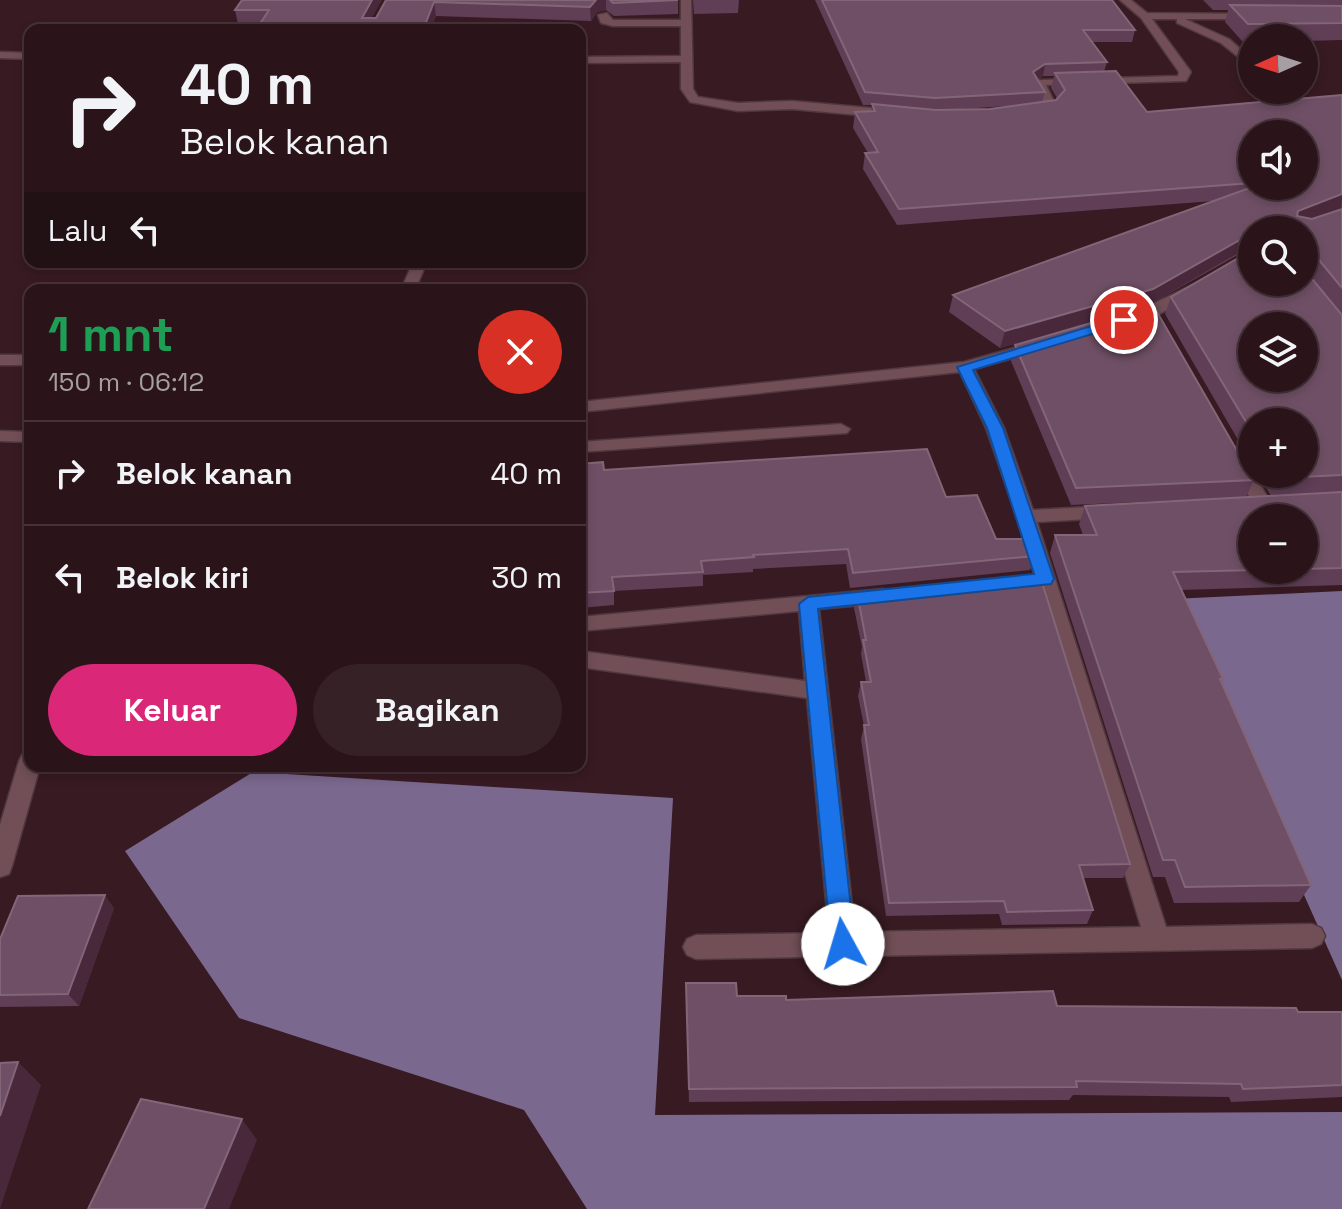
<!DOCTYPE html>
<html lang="id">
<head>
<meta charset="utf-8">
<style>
	:root { --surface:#2a141a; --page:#362127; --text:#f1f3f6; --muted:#a59ea2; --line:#463339; --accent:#db2777 }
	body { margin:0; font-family:"Space Grotesk",sans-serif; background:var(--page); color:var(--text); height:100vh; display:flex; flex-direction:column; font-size:30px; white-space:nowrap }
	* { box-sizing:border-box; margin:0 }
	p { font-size:26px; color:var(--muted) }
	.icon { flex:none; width:44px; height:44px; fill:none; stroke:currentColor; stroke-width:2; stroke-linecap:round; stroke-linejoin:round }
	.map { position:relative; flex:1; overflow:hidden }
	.drawer { position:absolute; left:24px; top:284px; width:562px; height:488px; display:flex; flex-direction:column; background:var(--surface); border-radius:16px; box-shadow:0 4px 12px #0003,0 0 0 2px var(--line) }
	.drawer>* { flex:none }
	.banner { position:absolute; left:24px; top:24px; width:562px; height:244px; border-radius:16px; box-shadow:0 4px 12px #0003,0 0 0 2px var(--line); background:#2a141a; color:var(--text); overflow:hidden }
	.needle { width:52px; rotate:267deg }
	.controls { position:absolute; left:1238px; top:24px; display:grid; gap:16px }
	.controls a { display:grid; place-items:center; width:80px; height:80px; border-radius:50%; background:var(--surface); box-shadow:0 4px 12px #0003,0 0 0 2px var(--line); font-size:40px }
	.pin { position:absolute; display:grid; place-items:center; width:68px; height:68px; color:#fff; margin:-34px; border:4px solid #fff; border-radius:50%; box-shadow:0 2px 8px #0007 }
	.me { position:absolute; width:88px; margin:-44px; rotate:354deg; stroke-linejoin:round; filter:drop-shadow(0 0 6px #0008) }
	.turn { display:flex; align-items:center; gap:28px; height:168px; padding:0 24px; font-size:36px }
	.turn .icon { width:104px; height:104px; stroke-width:2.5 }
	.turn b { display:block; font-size:56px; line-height:68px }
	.then { display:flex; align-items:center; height:76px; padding:0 24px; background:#0003; gap:16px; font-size:30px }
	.round { display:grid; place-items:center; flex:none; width:84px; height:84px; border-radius:42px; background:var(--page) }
	.overview { display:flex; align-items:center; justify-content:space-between; height:136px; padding:0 24px }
	h1 { font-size:48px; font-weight:600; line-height:60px; color:#1e9e55 }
	.cta { display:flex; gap:16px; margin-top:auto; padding:16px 24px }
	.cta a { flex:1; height:92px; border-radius:48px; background:var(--accent); color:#fff; font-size:32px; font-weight:600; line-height:92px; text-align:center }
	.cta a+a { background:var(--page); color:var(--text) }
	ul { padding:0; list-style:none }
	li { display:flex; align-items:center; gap:24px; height:104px; padding:0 24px; border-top:2px solid var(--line) }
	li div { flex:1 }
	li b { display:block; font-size:30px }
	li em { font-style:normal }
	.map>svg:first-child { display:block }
	.water { fill:#7b688e }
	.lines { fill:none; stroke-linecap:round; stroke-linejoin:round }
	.minor-casing { stroke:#50383f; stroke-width:3 }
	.minor { fill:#724f57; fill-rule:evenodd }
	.wall { fill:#5f3e56; fill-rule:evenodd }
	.shaded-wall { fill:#49283b }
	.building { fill:#6f4f65; stroke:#836578; stroke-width:2; fill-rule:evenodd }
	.route { fill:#1a73e8; stroke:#114b97; stroke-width:2 }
</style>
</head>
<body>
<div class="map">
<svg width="1342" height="1209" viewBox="0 0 1342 1209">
	<rect width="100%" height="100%" fill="#381a22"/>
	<g class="water">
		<polygon points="1342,591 1342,980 1172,599"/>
		<polygon points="253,772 673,798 655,1115 1342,1112 1342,1209 587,1209 524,1110 239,1018 125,851"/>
	</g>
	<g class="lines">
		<g class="minor-casing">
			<g id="minor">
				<polygon points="681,0 691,0 693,89 698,97 738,103 792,101 893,110 899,114 893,118 792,109 738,111 690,102 681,89 681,62 580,63 580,57 681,56 681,26 613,26 601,23 598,15 607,13 613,20 681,20"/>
				<polygon points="1120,0 1131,0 1147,13 1255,14 1255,18 1251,19 1185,19 1229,39 1252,59 1252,68 1221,43 1177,23 1177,19 1152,19 1191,72 1186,81 1046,85 1057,108 1028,115 1028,109 1044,106 1033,85 1040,80 1178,76 1179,72 1141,18"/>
				<polygon points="0,52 30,53 30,59 0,58"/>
				<polygon points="1267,90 1279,90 1283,94 1273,96"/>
				<polygon points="413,262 427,262 415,290 401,290"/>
				<polygon points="1192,285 1197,286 1197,292 1158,315 1131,323 1123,318"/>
				<polygon points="1039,341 1047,346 1045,349 974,369 1004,428 1033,510 1106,506 1115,512 1106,518 1037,522 1166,927 1312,924 1321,928 1325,936 1321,944 1312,948 696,959 687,955 683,947 687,939 696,935 829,933 807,698 580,667 580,651 805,681 799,611 580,631 580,617 883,589 890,591 893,596 890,601 883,603 819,609 855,932 1141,927 1017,517 986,428 960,372 580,412 580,402 964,362"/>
				<rect x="0" y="355" width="30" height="10"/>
				<polygon points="841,424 850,429 847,433 580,452 580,442"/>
				<polygon points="0,431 30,432 30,442 0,441"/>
				<polygon points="1238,455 1244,457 1271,503 1268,507 1256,507 1253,503 1229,461"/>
				<polygon points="30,752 30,766 40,766 12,866 9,874 0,877 0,825 19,761 22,755"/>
			</g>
		</g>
		<use href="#minor" class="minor"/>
	</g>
	<g class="wall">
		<polygon points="242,0 372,18 376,18 386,0 678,0 678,14 614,16 606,10 597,12 591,21 436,16 430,30 256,30 260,24 238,24 235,10"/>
		<polygon points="693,0 739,0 738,13 694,14"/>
		<path d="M815,0h297l23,30 -3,12h-40l15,20 -3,10 43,40 195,-17v114l-1,-1 -29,11 30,-10v105l-32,-37 32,38v270l-161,5 42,89 -2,4 90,202 -12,17 -125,1 -9,-26h-12l-103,-324 5,-18h28l-4,-11 6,-18 143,-8 -157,7 -60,-144 4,-16 239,135 -8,17 25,-1 -13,-22h46l-52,-52v42l-87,-150 6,-17 133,-67h-52v17l-105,59 -147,42 -51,-36 4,-17 261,-94 -317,24 -34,-56 2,-16h3l-15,-25 2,-16h16l1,-7h-9zM1043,76h11l-3,12 6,10 -1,2 -14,2 3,-10 -7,-12zM1008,106l-18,3h-29zM1252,134l52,52h-52zM1304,518v52h-52z"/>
		<polygon points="1203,0 1342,0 1342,40 1304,41 1304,38 1252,38 1252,41 1242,41 1225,22 1228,10 1213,10"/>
		<polygon points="580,464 604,470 946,497 996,539 1034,556 1030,570 850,588 846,564 753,569 753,572 703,575 703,586 614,591 614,605 580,608"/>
		<polygon points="857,593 1130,864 1123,878 1083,878 1093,910 1087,924 1002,925 999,914 886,916 861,739 864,726 858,696 861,682 866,682 861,654 862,647 854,608"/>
		<polygon points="114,908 79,1006 0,1007 0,939"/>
		<polygon points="686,983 737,996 786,1000 1298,1012 1342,1012 1342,1097 1231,1102 1229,1097 1073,1095 1069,1100 689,1102"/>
	</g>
	<g class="shaded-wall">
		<polygon points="372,0 382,0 365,30 362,18"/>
		<polygon points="596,0 606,0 606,10 597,12 591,21 590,7"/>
		<polygon points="434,2 436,16 430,30 423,30"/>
		<polygon points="1045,64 1043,76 1030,84 1033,72"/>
		<polygon points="1342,194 1341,208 1291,227 1298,211"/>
		<polygon points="1252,233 1252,243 1250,246 1147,306 1000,348 1005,331"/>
		<polygon points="1312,258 1305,275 1304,275 1304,262"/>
		<polygon points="105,895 114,908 79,1006 68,994"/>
		<polygon points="18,1062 41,1085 0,1209 0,1116"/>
		<polygon points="242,1119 257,1140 229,1209 204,1209"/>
	</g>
	<g class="building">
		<polygon points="242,0 372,0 362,18 376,18 386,0 596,0 590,7 434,2 423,30 256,30 269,10 235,10"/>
		<polygon points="610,0 678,0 613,3"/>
		<polygon points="822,0 1112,0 1135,30 1083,30 1107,62 1045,64 1033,72 1045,92 935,98 865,92"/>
		<polygon points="1230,5 1342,6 1342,23 1248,24"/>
		<polygon points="1116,71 1147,112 1342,95 1342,194 1298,211 1297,216 1312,219 1342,209 1342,288 1319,260 1312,258 1304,262 1304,230 1252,230 1252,233 1153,289 1005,331 953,295 1255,186 1304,186 1304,134 1252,134 1252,183 899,209 865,153 878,152 855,112 875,111 872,104 936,110 990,109 1056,100 1065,90 1055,73"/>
		<path d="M1252,250v32h52v-13l38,46v160l-63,3 -2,-4h27v-52h-52v10l-81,-135zM1252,326h52v52h-52z"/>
		<polygon points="1153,305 1254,480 1076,488 1015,345"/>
		<polygon points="927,449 946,497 977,495 996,539 1029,539 1034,556 853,573 848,549 753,555 754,557 701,561 703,572 612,577 614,591 580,593 580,464 603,462 604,470"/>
		<polygon points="1342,492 1342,568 1304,569 1304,518 1252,518 1252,570 1257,570 1173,572 1223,679 1220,679 1311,885 1185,887 1175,860 1163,860 1055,535 1097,535 1085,506"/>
		<polygon points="1040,576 1130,864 1079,865 1093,910 1007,912 1004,901 889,903 864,725 869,725 861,682 871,682 863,640 866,640 857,593"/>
		<polygon points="105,895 68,994 0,995 0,939 18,896"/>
		<polygon points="686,983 736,983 737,996 786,996 786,1000 1053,991 1057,1006 1296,1008 1298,1012 1342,1012 1342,1085 1243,1089 1241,1084 1076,1081 1077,1087 689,1089"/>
		<polygon points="18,1062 0,1116 0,1063"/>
		<polygon points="141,1099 242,1119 204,1209 88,1209"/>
	</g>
	<polygon class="route" points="1124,316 1131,320 1129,323 973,370 1003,428 1054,579 1051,584 818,609 855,944 851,952 843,955 835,952 831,944 799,604 808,597 1034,574 987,428 957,367"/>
</svg>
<div class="controls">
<a><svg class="needle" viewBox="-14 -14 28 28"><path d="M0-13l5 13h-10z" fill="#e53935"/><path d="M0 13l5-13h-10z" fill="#a59ea2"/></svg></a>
<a><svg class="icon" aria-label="sound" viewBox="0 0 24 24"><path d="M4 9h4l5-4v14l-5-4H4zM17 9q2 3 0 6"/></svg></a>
<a><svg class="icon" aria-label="search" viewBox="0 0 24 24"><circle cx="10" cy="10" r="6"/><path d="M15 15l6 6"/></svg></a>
<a><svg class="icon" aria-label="layers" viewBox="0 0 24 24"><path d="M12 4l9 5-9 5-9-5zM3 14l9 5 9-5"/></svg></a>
<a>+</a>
<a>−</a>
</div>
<div class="pin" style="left:1124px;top:320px;background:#d93025"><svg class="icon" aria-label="arrive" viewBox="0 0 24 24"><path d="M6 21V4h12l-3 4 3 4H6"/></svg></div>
<svg class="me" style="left:843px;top:944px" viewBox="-20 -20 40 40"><circle r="19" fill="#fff"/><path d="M0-13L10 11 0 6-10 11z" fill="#1a73e8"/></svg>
<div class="banner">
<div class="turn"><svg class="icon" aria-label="right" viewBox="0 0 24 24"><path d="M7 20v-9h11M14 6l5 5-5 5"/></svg><div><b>40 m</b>Belok kanan</div></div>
<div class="then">Lalu<svg class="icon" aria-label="left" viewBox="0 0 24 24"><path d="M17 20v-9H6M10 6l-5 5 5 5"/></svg></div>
</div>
<section class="drawer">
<div class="overview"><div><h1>1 mnt</h1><p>150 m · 06:12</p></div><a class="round" style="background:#d93025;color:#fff"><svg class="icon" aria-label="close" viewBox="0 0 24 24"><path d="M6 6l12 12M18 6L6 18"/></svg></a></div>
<ul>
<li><svg class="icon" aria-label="right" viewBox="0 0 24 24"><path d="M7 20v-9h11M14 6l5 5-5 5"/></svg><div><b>Belok kanan</b></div><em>40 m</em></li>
<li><svg class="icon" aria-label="left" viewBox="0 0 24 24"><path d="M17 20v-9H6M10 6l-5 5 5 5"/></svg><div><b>Belok kiri</b></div><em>30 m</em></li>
</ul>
<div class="cta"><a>Keluar</a><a>Bagikan</a></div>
</section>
</div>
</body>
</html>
